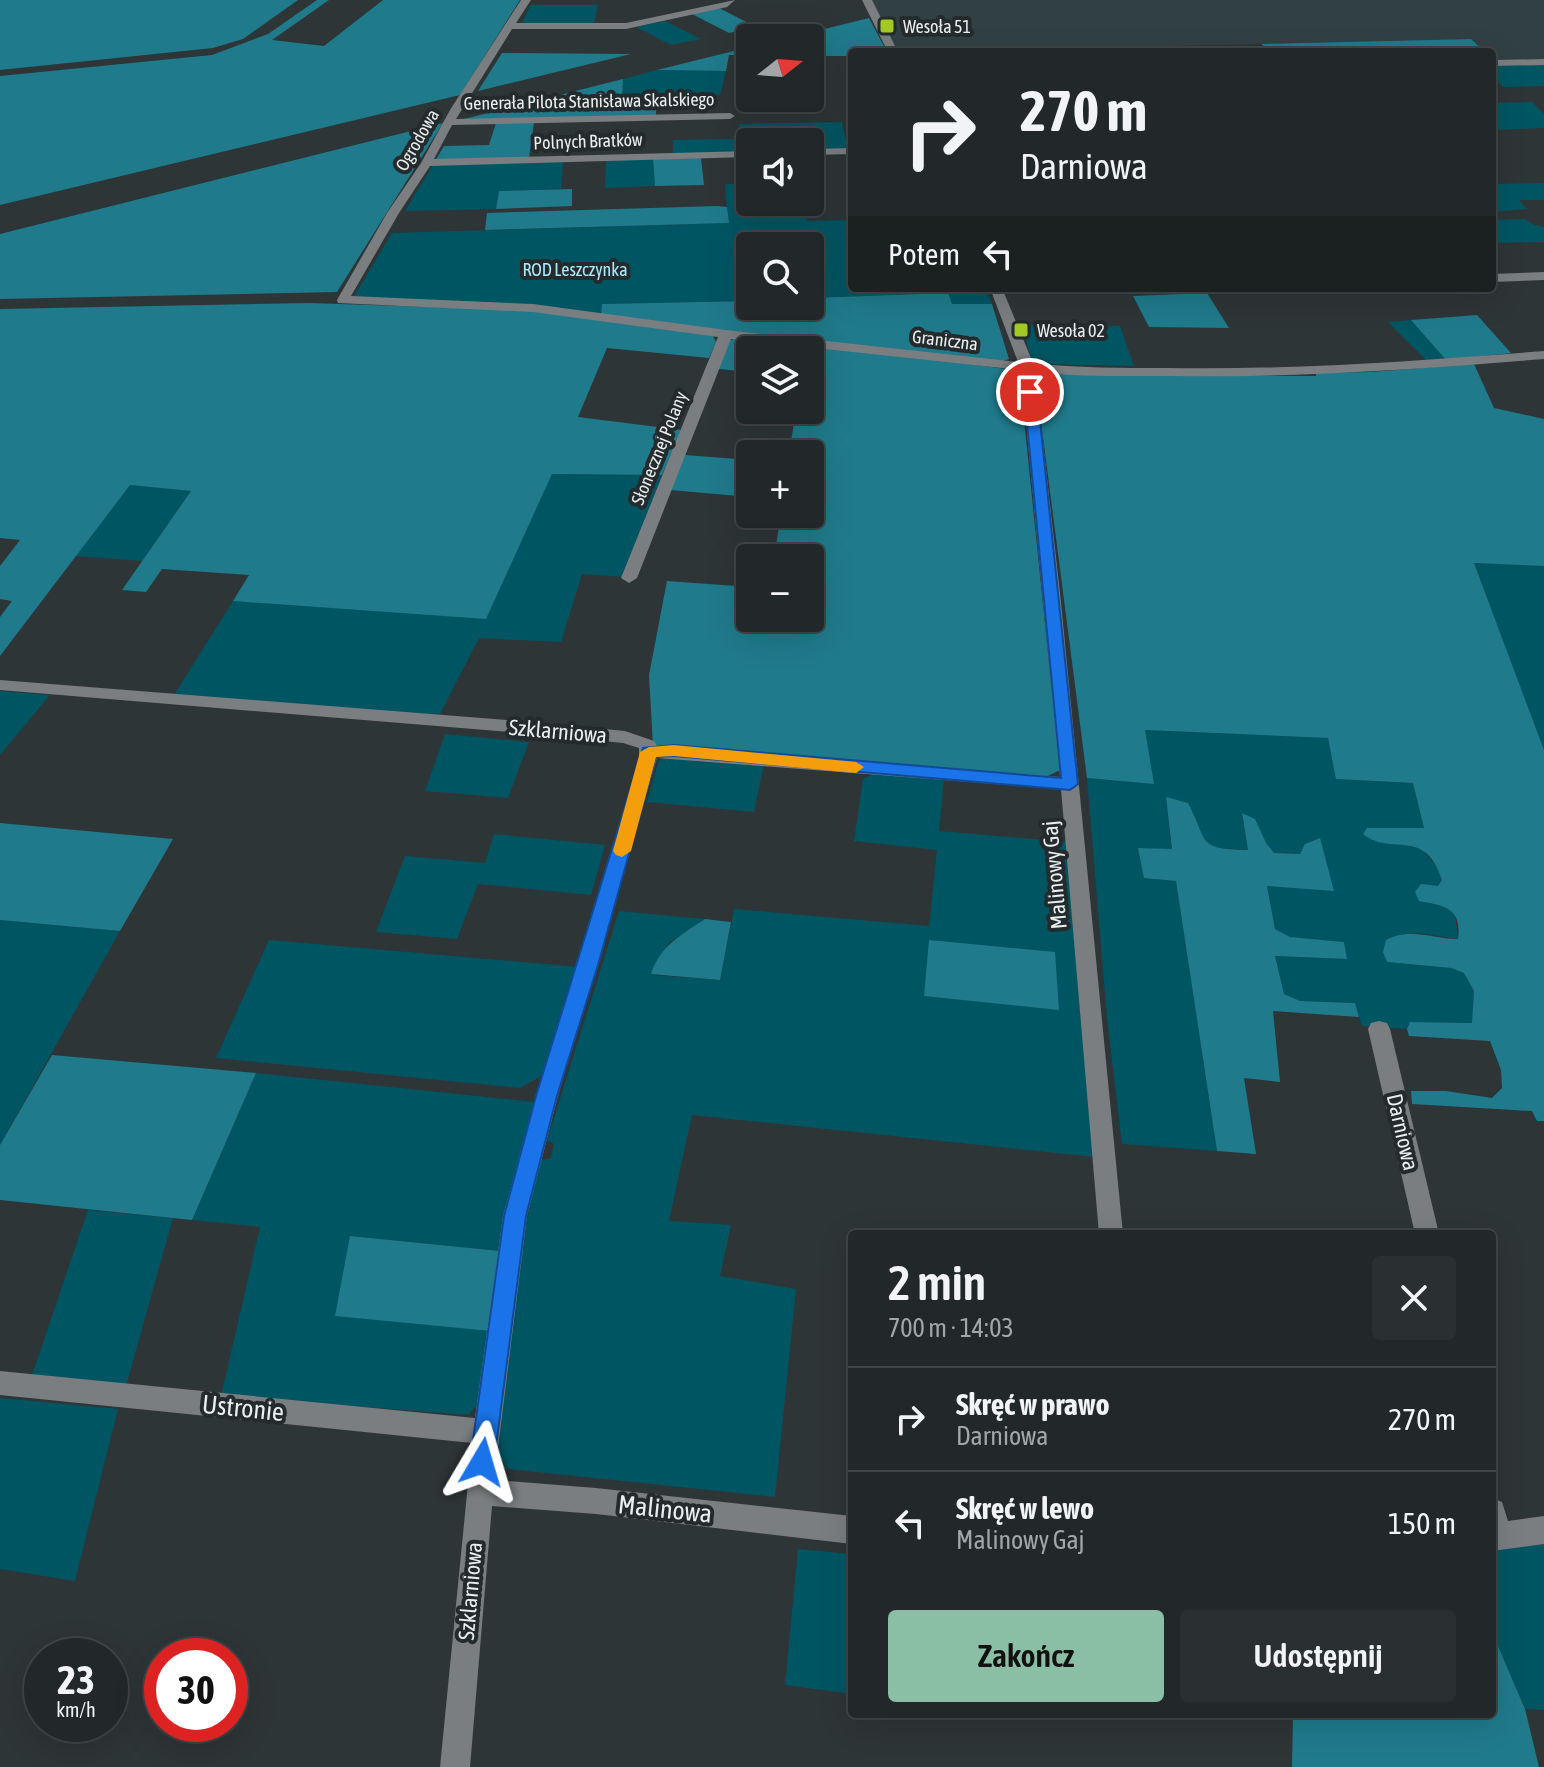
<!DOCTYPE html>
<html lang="pl">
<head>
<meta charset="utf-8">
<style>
	:root { --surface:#222829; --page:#2a3031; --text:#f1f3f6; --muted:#a2a6a8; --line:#3f4446; --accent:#8abfa5 }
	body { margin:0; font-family:"Asap Condensed",sans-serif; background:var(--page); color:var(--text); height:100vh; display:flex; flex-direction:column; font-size:30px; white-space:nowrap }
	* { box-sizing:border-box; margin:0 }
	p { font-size:26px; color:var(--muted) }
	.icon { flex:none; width:44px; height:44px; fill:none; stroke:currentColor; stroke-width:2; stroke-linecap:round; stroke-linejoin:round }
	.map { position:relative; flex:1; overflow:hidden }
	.sheet { position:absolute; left:848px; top:1230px; width:648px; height:488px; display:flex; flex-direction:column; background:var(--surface); border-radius:8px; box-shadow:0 8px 32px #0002,0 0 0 2px var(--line) }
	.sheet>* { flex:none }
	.guide { position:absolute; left:848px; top:48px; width:648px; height:244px; border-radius:8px; box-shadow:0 8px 32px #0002,0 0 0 2px var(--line); background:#222829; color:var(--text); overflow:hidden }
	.needle { width:52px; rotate:73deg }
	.fabs { position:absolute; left:736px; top:24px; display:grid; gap:16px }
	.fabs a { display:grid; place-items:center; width:88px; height:88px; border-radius:8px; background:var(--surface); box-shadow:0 8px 32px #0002,0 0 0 2px var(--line); font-size:40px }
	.speed { position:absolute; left:24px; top:1638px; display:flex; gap:16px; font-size:40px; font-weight:700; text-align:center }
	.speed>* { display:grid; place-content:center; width:104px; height:104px; border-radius:50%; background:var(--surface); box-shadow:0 8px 32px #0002,0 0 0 2px var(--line); line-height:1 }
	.speed small { font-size:20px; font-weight:400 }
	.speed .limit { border:12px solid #d22; background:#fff; color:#111 }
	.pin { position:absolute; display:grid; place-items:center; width:68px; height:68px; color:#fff; margin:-34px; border:4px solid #fff; border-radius:50%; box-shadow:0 2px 8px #0007 }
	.me { position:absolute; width:88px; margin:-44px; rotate:7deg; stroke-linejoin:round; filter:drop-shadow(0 0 6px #0008) }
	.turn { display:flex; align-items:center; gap:28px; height:168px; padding:0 40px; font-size:36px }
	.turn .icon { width:104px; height:104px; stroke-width:2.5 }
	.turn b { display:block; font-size:56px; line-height:68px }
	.then { display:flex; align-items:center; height:76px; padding:0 40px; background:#0003; gap:16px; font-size:30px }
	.round { display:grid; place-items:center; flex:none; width:84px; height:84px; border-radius:8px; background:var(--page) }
	.overview { display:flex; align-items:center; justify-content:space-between; height:136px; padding:0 40px }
	h1 { font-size:48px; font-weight:600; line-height:60px }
	.button { display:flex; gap:16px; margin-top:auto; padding:16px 40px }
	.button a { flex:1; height:92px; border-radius:8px; background:var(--accent); color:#111; font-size:32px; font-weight:600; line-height:92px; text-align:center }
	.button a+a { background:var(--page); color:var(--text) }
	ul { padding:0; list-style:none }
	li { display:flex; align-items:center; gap:24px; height:104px; padding:0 40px; border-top:2px solid var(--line) }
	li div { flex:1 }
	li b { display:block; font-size:30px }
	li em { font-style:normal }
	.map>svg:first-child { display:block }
	.built { fill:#314043 }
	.green { fill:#005563 }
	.forest { fill:#1f7a8b }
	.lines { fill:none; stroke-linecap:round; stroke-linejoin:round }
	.minor { fill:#7b7e80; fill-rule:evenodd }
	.route { fill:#1a73e8; stroke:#114b97; stroke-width:2 }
	.slow { fill:#f59e0b }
	.poi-dot { fill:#a3c926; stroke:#242b2d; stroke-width:3 }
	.labels { text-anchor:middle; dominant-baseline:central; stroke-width:8; stroke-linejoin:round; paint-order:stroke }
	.far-poi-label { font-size:18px; fill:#eaeeef; stroke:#242b2d; text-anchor:start }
	.far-street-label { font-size:18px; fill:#eaeeef; stroke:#242b2d }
	.far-park-label { font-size:18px; fill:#a9ebfa; stroke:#242b2d }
	.street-label { font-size:22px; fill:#eaeeef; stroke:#242b2d }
	.near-street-label { font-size:26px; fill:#eaeeef; stroke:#242b2d }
</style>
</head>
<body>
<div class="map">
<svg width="1544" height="1767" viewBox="0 0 1544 1767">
	<rect width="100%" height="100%" fill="#2e3537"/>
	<polygon class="built" points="871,0 1544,0 1544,59 1494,60 1492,52 1485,52 1470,39 1170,46 1174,52 897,52"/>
	<g class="green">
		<polygon points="531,5 598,5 594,24 521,24"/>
		<polygon points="665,21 701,39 671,45 636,27"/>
		<polygon points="1544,64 1544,86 1503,87 1492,76 1492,65"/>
		<polygon points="657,70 726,71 720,95 621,97 623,79"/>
		<polygon points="1532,102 1544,114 1544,128 1492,130 1492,103"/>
		<polygon points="842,122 848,150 813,151 810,137 741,138 739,124"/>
		<polygon points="737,139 739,153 673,155 673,140"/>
		<polygon points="653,159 655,186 605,188 606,160"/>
		<polygon points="563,161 561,189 499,191 496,209 405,211 433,165"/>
		<polygon points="750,183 750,202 804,202 807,221 852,220 852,236 845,236 852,257 852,288 986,288 992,304 951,304 948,293 810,298 810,246 750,246 750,301 603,304 601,314 353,298 392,233 728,223 725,184"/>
		<polygon points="1544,183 1544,200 1519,200 1527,209 1492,212 1492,184"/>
		<polygon points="1525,219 1534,225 1544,227 1544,242 1492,243 1492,220"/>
		<polygon points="1411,320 1446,360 1426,360 1388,322"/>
		<polygon points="1022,324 1120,326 1134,366 1039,364 1031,359"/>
		<polygon points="552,474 662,475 624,577 582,574 561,642 479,638 439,716 174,695 233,601 486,618"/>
		<polygon points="130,485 191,491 142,561 75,556"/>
		<polygon points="1474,563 1544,566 1544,750"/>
		<polygon points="0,691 50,695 0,755"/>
		<path d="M1144,730l184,8 9,41 76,4 11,45 -53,12 31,3 21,7 15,18 4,12 -8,24 14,2 7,9 3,24 -41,-6 -29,29 63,6 13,5 10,18 -1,32 -63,-1 -3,7 -45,-3 -7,-23 -55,-2 -16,-7 -9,-38 72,3 -4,-17 -54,-5 -14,-8 -8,-44 53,-46 -9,2 -11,13 -26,-1 -32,-39 6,36c-56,-2 -38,-6 -60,-47l-22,-5 6,52 -33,-2 37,33 41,270 -95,-7 -15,-126 -20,-240 67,6z"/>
		<polygon points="445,734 529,742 508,798 425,791"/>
		<polygon points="672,755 764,763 754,812 647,802 659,760"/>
		<polygon points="875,773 944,779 939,831 1069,842 1094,1157 692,1115 669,1221 731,1225 720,1276 796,1289 775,1497 507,1469 498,1453 519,1254 540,1161 551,1158 554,1144 547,1140 619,911 705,919 669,943 652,975 720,980 734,909 929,926 937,850 854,841 863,779"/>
		<polygon points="494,834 605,845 591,895 478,884 457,939 376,932 405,856 485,863"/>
		<polygon points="0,920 120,931 0,1145"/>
		<polygon points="269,940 579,967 545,1074 520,1088 216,1058"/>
		<polygon points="256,1073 535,1102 500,1251 350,1236 491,1331 484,1395 469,1415 221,1396 260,1227 192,1220"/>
		<polygon points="88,1210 173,1218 126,1386 31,1378"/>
		<polygon points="0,1398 118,1409 75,1581 0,1569"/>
		<polygon points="1544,1544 1544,1710 1525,1709 1492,1632 1492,1548"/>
		<polygon points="798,1549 852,1554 852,1694 785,1685"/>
	</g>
	<g class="forest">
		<polygon points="0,0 298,0 243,39 213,48 0,70"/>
		<polygon points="317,0 329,0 272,40 324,46 383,0 520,0 460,95 0,205 0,76 212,55 268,34"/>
		<polygon points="719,8 756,27 729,33 692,14"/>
		<polygon points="869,18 887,52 852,52 852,56 810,56 810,38 788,38"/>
		<polygon points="1471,39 1485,52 1272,52 1261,44"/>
		<polygon points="750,47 750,55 729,55 726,71 657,70"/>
		<polygon points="502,53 631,54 478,91"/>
		<polygon points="623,79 622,97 656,96 656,116 460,120"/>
		<polygon points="534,122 529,158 435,161 444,146 489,145 496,123"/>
		<polygon points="443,123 337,292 0,299 0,234"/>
		<polygon points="701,158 704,185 655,186 653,159"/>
		<polygon points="572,189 572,206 496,209 499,191"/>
		<polygon points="718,206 727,207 729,223 485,230 487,213"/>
		<polygon points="948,293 952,304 992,304 1009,359 1000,362 776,338 601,314 602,304 750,301 750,306 810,306 810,298"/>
		<polygon points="1207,293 1229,328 1149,327 1133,296"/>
		<polygon points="309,303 526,310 713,336 716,342 709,358 607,348 578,417 682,430 662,475 552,474 486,619 233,601 249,575 162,569 146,592 122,590 191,491 130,485 0,656 0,617 12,601 0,599 0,566 20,540 0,538 0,309"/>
		<polygon points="1477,315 1511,353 1446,360 1411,320"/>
		<polygon points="734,339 899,354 1019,371 1060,770 1042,779 653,746 649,675 667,581 750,587 750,618 810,618 810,558 774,558 781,514 810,514 810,454 789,454 796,410 810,410 810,350 750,350 750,372 719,369 728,341"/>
		<path d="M1474,364l20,44 50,11v147l-70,-3 70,187v371h-7l-5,-10 -120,-7 -1,-13h35l46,7 10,-10 -1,-18 -11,-29 -81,-5 -2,-7 3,-7 62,1 2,-32 -10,-18 -13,-5 -64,-6 -4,-10 3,-12c23,-13 48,-1 72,-1 4,-32 -14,-33 -39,-38l-4,-9 6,-8 17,2 4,-6c-17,-54 -51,-23 -79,-46l4,-6h57l-11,-45 -77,-4 -8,-41 -183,-8 9,54 -67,-6 -51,-395 20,-9 260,2v-3l54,-1z"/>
		<polygon points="685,455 750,460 750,497 670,490"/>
		<path d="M1166,797l22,6c21,39 7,46 60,47l-6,-37 13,6 11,24 8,10 26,1 5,-10 15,-6 14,53 -67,-5 8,43 15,8 54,5 3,17 -72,-3 9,38 16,7 55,2 4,14 -86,-6 7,71 -36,-4 12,76 -39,-3 -41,-270 -32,-3 -6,-30 34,1z"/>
		<polygon points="0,823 173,839 120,931 0,920"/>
		<path d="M705,919l26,3 -11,58 -69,-6c9,-28 30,-39 54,-55z"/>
		<polygon points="929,940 1055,952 1059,1010 924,996"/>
		<polygon points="52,1055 256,1073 192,1220 0,1200 0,1145"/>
		<polygon points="350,1236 500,1251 491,1331 335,1316"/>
		<polygon points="1492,1632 1525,1709 1539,1767 1292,1767 1293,1714 1492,1714"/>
	</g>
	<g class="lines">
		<g class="minor">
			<path d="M521,0h10l-15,23h110l109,-23 -8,7 -101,22h-114l-56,90 274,-6 5,3 -5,3 -278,6 -18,34 316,-8v6l-320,9 -31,47 -48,83 182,8 193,26 292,32 -28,-74h12l31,75c44,5 89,5 134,5 126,2 251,-7 377,-17v8c-125,10 -249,19 -374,17 -45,0 -90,1 -135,-4l25,221 63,641h-24l-38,-445 -404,-31 -99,338 -31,120 -33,264 102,8 256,28v28l-256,-30 -104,-8 -22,261h-30l32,-324 -472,-48v-24l475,47 28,-202 33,-120 103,-334v-14l-16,-5 -90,-9 -533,-44v-10l533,42 92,9 29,10 3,5 403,31 -39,-407 -290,-31 -94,239 -8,5 -8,-5 97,-241 -185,-25 -195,-9 -1,-3 50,-87 34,-50 29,-53z"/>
			<polygon points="862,0 872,0 898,52 888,52"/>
			<polygon points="1544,59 1544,65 1492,66 1492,60"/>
			<polygon points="852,148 852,154 810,155 810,149"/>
			<polygon points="1544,272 1544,280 1492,282 1492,274"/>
			<polygon points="1186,288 1259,288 1253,292 1192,292"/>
			<polygon points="1379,1021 1387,1023 1390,1029 1439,1234 1415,1234 1368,1029 1371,1023"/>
			<polygon points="1492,1498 1502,1502 1508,1521 1544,1516 1544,1544 1492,1551"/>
		</g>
	</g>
	<polygon class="route" points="1030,388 1037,392 1078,784 1070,790 674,756 656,757 598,965 557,1096 526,1216 494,1462 491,1471 482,1474 473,1471 470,1462 504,1216 536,1096 643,748 674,745 1061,778 1024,392"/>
	<polygon class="slow" points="674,745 856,762 864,767 856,773 674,756 656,757 631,851 622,857 616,855 613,851 640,752 649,747"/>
	<g class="poi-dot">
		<rect x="879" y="18" width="16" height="16" rx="4"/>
		<rect x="1013" y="322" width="16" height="16" rx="4"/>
	</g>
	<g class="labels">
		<g class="far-poi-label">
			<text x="903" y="26">Wesoła 51</text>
			<text x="1037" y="330">Wesoła 02</text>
		</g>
		<g class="far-street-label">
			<text transform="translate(589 101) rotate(-1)">Generała Pilota Stanisława Skalskiego</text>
			<text transform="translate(417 140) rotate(-60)">Ogrodowa</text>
			<text transform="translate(588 141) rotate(-2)">Polnych Bratków</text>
			<text transform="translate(945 340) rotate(7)">Graniczna</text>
			<text transform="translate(659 448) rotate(-68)">Słonecznej Polany</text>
		</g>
		<g class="far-park-label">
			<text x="575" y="269">ROD Leszczynka</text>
		</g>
		<g class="street-label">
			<text transform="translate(558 731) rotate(5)">Szklarniowa</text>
			<text transform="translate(1054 875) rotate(-95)">Malinowy Gaj</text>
			<text transform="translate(1403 1132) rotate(77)">Darniowa</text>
			<text transform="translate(470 1591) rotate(-85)">Szklarniowa</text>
		</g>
		<g class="near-street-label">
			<text transform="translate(243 1408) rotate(6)">Ustronie</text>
			<text transform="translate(665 1509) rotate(6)">Malinowa</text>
		</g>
	</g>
</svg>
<div class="fabs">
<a><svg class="needle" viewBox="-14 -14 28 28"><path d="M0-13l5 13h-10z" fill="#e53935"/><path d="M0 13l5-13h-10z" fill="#a2a6a8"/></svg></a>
<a><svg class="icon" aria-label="sound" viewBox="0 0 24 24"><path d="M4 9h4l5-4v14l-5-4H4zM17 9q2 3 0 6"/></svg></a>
<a><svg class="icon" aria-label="search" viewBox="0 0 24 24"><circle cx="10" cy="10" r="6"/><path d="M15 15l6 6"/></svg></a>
<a><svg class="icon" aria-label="layers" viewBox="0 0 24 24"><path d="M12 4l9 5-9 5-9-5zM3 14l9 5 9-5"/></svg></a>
<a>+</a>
<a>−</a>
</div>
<div class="speed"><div>23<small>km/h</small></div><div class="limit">30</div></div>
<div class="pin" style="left:1030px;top:392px;background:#d93025"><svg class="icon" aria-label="arrive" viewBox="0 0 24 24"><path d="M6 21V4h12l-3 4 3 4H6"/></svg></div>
<svg class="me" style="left:482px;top:1462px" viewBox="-20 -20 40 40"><path d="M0-17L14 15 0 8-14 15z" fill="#1a73e8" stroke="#fff" stroke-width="4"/></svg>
<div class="guide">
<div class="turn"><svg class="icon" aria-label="right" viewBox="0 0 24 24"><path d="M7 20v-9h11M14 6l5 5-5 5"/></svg><div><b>270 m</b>Darniowa</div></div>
<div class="then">Potem<svg class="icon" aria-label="left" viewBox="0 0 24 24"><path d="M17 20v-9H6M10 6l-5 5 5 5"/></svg></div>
</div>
<section class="sheet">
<div class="overview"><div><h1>2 min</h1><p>700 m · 14:03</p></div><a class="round"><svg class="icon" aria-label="close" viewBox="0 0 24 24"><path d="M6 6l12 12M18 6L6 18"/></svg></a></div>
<ul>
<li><svg class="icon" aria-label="right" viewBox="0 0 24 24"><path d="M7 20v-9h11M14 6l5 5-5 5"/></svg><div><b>Skręć w prawo</b><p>Darniowa</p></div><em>270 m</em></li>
<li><svg class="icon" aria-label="left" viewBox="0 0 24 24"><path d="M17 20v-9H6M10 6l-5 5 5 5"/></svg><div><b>Skręć w lewo</b><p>Malinowy Gaj</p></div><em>150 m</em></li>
</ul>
<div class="button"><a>Zakończ</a><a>Udostępnij</a></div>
</section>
</div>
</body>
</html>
